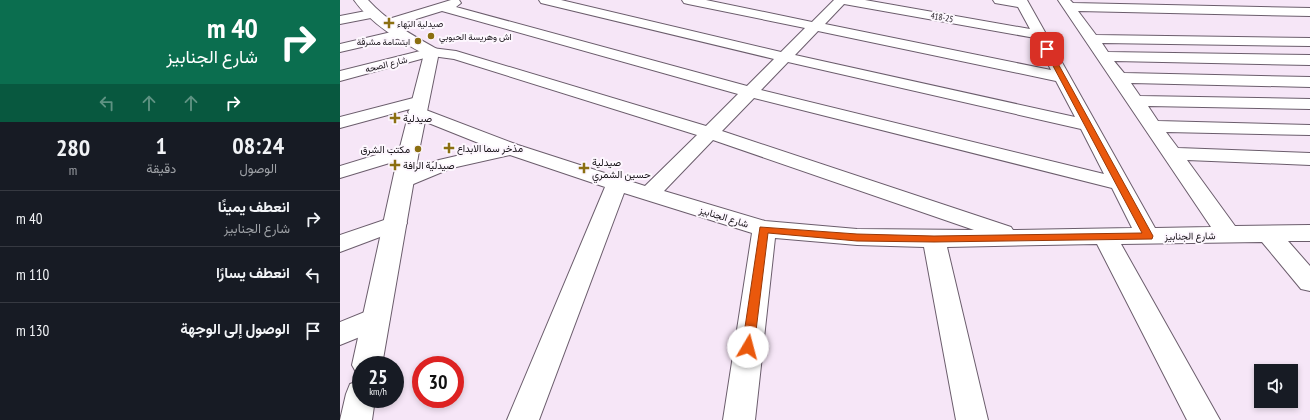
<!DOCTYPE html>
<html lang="ar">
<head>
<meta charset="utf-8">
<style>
	:root { --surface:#171b24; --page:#20242c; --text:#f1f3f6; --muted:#9ea1a6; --line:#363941 }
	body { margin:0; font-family:"PT Sans Narrow",Vazirmatn,sans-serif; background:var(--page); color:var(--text); direction:rtl; height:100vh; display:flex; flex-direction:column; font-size:15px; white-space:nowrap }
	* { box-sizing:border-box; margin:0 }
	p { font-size:13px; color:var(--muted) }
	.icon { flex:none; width:22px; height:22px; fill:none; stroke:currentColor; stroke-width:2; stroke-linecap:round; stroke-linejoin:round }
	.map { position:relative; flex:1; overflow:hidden; direction:ltr }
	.sheet { display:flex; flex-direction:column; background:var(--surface); width:340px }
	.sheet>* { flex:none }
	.banner { background:#0b6e4f; color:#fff; overflow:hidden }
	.buttons { position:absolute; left:914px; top:364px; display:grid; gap:8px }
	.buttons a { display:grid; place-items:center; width:44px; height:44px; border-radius:0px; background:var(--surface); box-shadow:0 2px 6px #0003; font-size:20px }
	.speed { position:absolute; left:12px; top:356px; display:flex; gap:8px; font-size:20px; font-weight:700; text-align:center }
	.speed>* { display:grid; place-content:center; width:52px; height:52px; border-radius:50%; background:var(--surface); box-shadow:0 2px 6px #0003; line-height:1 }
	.speed small { font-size:10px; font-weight:400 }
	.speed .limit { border:6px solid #d22; background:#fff; color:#111 }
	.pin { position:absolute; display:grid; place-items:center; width:34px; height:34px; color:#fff; margin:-17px; border-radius:8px; box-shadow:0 2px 6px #0006 }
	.me { position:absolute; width:44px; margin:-22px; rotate:8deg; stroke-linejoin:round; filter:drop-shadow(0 0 3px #0008) }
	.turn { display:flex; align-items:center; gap:14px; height:84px; padding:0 16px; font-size:18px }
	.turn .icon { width:52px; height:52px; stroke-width:2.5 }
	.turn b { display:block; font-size:28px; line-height:34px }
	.lanes { display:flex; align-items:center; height:38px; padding:0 16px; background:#0003; justify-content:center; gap:20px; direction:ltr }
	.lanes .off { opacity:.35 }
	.eta { display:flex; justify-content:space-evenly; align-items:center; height:68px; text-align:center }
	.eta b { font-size:24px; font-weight:600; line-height:28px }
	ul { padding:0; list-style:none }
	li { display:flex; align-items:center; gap:12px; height:56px; padding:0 16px; border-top:1px solid var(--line) }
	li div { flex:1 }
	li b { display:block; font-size:15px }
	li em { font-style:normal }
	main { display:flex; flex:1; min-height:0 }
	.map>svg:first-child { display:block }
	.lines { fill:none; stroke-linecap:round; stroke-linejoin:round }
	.street-casing { stroke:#6b5d6c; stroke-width:2 }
	.secondary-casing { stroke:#6b5d6c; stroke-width:2 }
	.street { fill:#fff; fill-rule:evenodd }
	.secondary { fill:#fff; fill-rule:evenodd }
	.route { fill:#ea580c; stroke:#983908 }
	.poi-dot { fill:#8b6f11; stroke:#fdf7fe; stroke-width:1.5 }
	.labels { text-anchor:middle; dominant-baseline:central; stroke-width:4; stroke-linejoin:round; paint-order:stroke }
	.far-street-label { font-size:9px; fill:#171218; stroke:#fdf7fe }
	.far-poi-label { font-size:9px; fill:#171218; stroke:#fdf7fe; text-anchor:start }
	.poi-label { font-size:10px; fill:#171218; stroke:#fdf7fe; text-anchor:start }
	.street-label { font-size:10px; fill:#171218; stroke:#fdf7fe }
</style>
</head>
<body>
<main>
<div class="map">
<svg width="970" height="420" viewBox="0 0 970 420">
	<rect width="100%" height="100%" fill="#f6e6f7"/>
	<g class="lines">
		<g class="street-casing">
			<g id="street">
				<path d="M111,0h8l2,3 -5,4 291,79 27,-27 -233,-56 -2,-3h22l220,52 24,-24 -117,-24 -4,-1 -2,-3h24l106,22 22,-22h31l165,29 -12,-22 -23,-4 -2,-3h34l128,228 56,-1 -153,-227h12l3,3 237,5v8l-232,-5 18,24 214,3v8l-208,-3 6,9 202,3v10l-196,-4 10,12 186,4v10l-179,-4 9,13 170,3v10l-162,-3 10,15 152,4v10l-144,-3 12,16 132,5v12l-123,-5 48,66 75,-1v16h-22l22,25v25l-9,-2 -39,-47 -141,2 99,176h-33l-90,-176 -150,3 41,173h-32l-32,-173 -67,-2 -82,-7 -20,182h-32l29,-187 -128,-40 -85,227h-32l98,-233 -95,-32 -58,13 -41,17 -7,2 -7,-2 -3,-4 3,-4 42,-17 52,-12 -80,-32 -3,-4 2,-3 -70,19v-11l81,-21 6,1 2,4 -2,4 -9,2 100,38 127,41 52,-51 -243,-76 -22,-3 -92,25v-10l92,-23 24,3 250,75 32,-32 -296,-83 -55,17 -5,-1 -2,-3 2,-3zM504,4l191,34 16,32 -226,-46zM478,31l238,50 19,36 -280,-62zM448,62l293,67 23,45 -343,-84zM414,98l358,90 20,40 -119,2 -2,-3 -289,-96zM373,140l261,90 -117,-1 -92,-8 -101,-30z"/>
				<polygon points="31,10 36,11 37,14 36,17 0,24 0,16"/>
				<polygon points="60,30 65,31 67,34 65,37 0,52 0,44"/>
				<polygon points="69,145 76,147 79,151 76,155 0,178 0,166"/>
				<polygon points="56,216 64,218 67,223 64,228 0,252 0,235"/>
				<polygon points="37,307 47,310 50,318 47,326 0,345 0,322"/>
			</g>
		</g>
		<g class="secondary-casing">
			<g id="secondary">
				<path d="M14,0h14c19,21 44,35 69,49l2,3 -20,99 -37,214h-21v10l-4,-1 -5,-9 47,-214 25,-97c-25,-14 -53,-30 -70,-54z"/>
				<polygon points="21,380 21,399 35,399 32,420 0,420 6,394 10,384"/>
			</g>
		</g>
		<use href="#street" class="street"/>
		<use href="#secondary" class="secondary"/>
	</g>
	<polygon class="route" points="705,47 710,49 813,236 812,239 594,242 517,241 428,233 414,347 412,350 408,352 404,350 402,347 420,227 517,234 594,236 802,233 704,49"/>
	<g class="poi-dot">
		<path d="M47 17h4v4h4v4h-4v4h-4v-4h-4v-4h4z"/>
		<circle cx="91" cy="36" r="4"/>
		<circle cx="78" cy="41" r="4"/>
		<path d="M53 112h4v4h4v4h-4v4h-4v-4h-4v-4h4z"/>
		<path d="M107 142h4v4h4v4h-4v4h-4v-4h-4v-4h4z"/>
		<circle cx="78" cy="149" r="4"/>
		<path d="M53 159h4v4h4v4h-4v4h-4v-4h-4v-4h4z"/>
		<path d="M242 162h4v4h4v4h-4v4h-4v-4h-4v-4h4z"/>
	</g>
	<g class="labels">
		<g class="far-street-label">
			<text transform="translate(602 17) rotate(10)">418-25</text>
			<text transform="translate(46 64) rotate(-14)">شارع الصحه</text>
		</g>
		<g class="far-poi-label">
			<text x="57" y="23">صيدلية البهاء</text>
			<text x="99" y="36">اش وهريسة الحبوبي</text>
			<text x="70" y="41" text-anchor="end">ابتسامة مشرقة</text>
		</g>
		<g class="poi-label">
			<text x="63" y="118">صيدلية</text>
			<text x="117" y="148">مذخر سما الابداع</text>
			<text x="70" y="149" text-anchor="end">مكتب الشرق</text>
			<text x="252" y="162">صيدلية<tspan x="252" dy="12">حسين الشمري</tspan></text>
			<text x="63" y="165">صيدلية الرافة</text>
		</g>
		<g class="street-label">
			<text transform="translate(384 217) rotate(17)">شارع الجنابيز</text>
			<text transform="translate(850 236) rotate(-1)">شارع الجنابيز</text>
		</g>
	</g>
</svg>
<div class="buttons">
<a><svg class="icon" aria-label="sound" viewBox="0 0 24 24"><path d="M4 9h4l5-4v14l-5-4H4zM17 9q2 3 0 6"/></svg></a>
</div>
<div class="speed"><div>25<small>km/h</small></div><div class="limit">30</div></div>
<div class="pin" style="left:707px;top:49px;background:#d93025"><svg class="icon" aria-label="arrive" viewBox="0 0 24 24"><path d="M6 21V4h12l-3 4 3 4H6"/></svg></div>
<svg class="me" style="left:408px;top:347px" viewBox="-20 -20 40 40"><circle r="19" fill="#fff"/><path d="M0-13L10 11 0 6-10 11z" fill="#ea580c"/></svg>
</div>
<section class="sheet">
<div class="banner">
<div class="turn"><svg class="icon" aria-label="right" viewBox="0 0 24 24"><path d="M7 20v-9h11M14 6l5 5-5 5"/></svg><div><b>40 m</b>شارع الجنابيز</div></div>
<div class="lanes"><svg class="icon off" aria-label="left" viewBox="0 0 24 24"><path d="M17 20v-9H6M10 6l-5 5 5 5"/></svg><svg class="icon off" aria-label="ahead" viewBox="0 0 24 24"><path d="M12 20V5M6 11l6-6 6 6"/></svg><svg class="icon off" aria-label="ahead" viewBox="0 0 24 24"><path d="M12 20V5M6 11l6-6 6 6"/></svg><svg class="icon" aria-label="right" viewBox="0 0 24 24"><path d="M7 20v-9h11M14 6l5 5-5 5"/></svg></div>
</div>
<div class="eta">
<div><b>08:24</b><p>الوصول</p></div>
<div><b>1</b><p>دقيقة</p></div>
<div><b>280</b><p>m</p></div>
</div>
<ul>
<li><svg class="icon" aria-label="right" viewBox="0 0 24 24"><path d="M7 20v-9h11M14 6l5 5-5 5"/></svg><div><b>انعطف يمينًا</b><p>شارع الجنابيز</p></div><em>40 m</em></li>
<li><svg class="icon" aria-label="left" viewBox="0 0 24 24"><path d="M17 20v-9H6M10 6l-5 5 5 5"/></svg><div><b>انعطف يسارًا</b></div><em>110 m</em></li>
<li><svg class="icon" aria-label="arrive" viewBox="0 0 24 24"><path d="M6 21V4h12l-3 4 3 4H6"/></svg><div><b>الوصول إلى الوجهة</b></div><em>130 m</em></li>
</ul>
</section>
</main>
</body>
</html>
